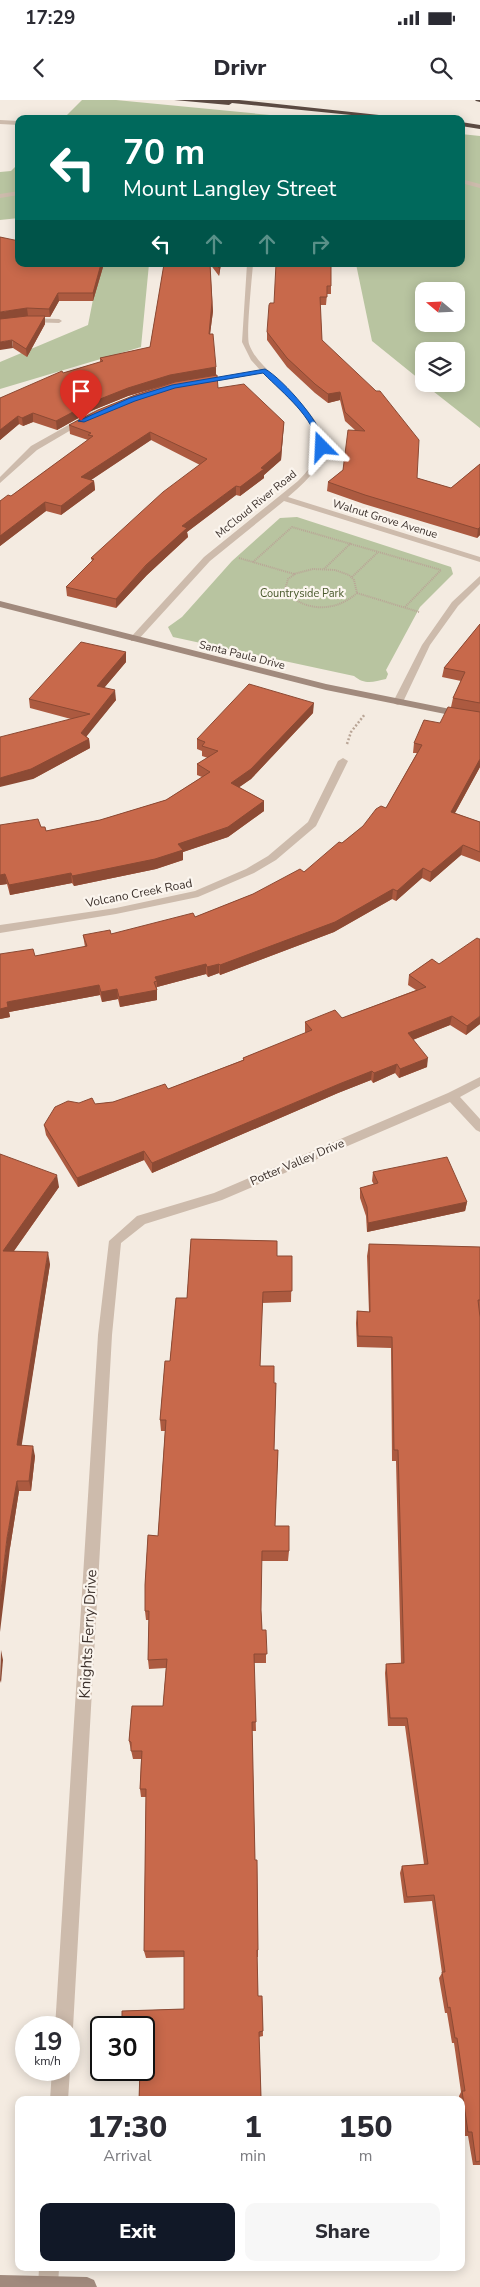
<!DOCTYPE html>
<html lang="en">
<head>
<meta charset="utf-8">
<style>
	:root { --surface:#fff; --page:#f7f7f7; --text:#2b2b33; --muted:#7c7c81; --accent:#111827 }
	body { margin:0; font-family:"Nunito Sans",sans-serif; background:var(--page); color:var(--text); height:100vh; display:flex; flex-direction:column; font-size:19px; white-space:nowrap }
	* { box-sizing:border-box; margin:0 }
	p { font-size:16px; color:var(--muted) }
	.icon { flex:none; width:28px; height:28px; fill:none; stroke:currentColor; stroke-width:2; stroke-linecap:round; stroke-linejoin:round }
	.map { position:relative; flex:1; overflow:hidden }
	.details { position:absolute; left:15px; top:1996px; width:450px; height:175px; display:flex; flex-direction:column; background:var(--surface); border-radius:10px; box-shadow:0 2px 12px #0003 }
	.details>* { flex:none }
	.guide { position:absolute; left:15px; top:15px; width:450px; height:152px; border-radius:10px; box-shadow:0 2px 12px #0003; background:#00695c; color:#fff; overflow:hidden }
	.needle { width:32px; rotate:289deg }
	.controls { position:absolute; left:415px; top:182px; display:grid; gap:10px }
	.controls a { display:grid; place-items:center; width:50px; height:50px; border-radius:10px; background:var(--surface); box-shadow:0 2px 12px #0003; font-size:25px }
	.speed { position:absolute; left:15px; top:1916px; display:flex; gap:10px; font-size:25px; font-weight:700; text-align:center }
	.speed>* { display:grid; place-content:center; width:65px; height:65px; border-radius:50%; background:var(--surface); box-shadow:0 2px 12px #0003; line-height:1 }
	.speed small { font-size:12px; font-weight:400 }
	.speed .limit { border:2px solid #111; border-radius:8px; background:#fff; color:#111 }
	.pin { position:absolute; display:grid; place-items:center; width:42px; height:42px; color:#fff; margin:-51px -21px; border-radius:50% 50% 50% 0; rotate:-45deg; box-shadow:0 0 5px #0007 }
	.pin .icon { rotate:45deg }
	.me { position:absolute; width:55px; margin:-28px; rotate:339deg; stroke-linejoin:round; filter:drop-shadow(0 0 4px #0008) }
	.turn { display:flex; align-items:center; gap:18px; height:105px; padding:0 25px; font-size:22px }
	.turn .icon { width:65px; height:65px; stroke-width:2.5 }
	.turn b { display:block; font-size:35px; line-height:42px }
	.lanes { display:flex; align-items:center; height:48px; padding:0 25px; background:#0003; justify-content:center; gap:25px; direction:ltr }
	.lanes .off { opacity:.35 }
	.eta { display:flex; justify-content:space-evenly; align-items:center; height:85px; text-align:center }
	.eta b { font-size:30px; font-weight:800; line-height:35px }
	.primary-button { display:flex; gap:10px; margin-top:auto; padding:10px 25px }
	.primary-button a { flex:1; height:58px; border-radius:10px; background:var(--accent); color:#fff; font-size:20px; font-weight:800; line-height:58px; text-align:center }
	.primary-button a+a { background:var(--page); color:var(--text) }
	.status { display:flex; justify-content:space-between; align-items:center; height:35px; padding:0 25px; background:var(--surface); direction:ltr }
	.status svg { height:14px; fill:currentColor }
	header { display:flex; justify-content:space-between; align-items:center; height:65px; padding:0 25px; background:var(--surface); font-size:22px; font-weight:800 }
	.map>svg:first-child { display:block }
	.green { fill:#b8c4a0; fill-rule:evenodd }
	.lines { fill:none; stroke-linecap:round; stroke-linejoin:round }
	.path-far1 { stroke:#b9a596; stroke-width:2; stroke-dasharray:1 1; stroke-linecap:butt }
	.path { stroke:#b9a596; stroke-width:2.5; stroke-dasharray:2 2; stroke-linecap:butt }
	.lane { fill:#cdbbac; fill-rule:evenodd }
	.street { fill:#cdbbac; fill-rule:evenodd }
	.secondary { fill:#a18a7d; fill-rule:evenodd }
	.highway { fill:#5c4a42; fill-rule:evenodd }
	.wall { fill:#ac5a40 }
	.shaded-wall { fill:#8c4a34 }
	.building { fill:#c8694b; stroke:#8c4a34 }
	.route { fill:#1a73e8; stroke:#114b97 }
	.labels { text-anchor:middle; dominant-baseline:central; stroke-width:4.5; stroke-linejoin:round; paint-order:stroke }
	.far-street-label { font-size:11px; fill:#3b302b; stroke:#fbf5ee }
	.far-park-label { font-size:11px; fill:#4a5a2e; stroke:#fbf5ee }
	.street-label { font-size:12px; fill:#3b302b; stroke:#fbf5ee }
	.near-street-label { font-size:15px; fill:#3b302b; stroke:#fbf5ee }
</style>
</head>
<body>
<div class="status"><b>17:29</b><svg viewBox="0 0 49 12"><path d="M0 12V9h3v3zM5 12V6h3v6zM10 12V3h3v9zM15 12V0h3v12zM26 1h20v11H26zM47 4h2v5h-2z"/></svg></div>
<header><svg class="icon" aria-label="back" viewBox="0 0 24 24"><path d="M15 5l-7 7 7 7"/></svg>Drivr<svg class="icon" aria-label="search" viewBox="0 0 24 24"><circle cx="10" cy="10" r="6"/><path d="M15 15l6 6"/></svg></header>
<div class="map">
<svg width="480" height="2187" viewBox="0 0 480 2187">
	<rect width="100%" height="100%" fill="#f4ebe1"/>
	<g class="green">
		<polygon points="82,0 116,0 312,19 63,19"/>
		<path d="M461,34l19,2v292l-56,-44h32v-33h-32v32l-52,-42 -16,-77h105zM424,191h32v33h-32z"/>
		<polygon points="19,63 19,118 0,120 0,72 11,71"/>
		<polygon points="100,164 149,164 141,247 0,289 0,262 88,225"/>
		<path d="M297,417l154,50 2,7 -33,33 -34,63 2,4 -2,5c-13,3 -21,6 -32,-3l-181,-39 -5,-10 14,-10 50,-56 48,-43z"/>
	</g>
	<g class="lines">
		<g class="path-far1">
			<path d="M239,458l55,16 19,-5 22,1 14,5 5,5 3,13c-21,19 -53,20 -72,-3l3,-11 7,-5"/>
			<polyline points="253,462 292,427 441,470 405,507"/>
			<polyline points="324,469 351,443"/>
			<polyline points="352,477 378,452"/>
			<polyline points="357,493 419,512"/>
		</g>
		<polyline class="path" points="347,644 351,632 365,614"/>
		<g class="lane">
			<polygon points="0,20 19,21 19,25 0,24"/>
			<polygon points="461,79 480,84 480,88 461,83"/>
			<polygon points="19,91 19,95 0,98 0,94"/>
		</g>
		<g class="street">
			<path d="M247,164h6c-1,14 -7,70 -4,80 5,14 16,23 26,33 45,46 77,68 13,120l192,60v5l-196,-61 -74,60 -73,80h-6v-4l73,-80 94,-76c9,-9 18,-20 20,-33 4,-23 -40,-59 -55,-75l-63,11 -4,-2 64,-12 -9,-10 -9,-18z"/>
			<polygon points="28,218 59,219 62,221 59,223 28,222 0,226 0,222"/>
			<polygon points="81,318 88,320 37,350 0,383 0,377 31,346"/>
			<polygon points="480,476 480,484 458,506 430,545 403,602 398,605 395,604 393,602 422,545 452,502"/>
			<polygon points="343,658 348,661 316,726 276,760 254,773 198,797 116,814 0,833 0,825 116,808 195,791 246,769 268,756 308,722 338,661"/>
			<polygon points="480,977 480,986 460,997 480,1019 480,1032 476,1030 450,1002 222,1100 145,1124 121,1143 112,1235 73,1928 69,1935 69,1928 55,1928 98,1235 109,1141 137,1116 214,1093 448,993"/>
			<polygon points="69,1967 70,1970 68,2000 50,2000 52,1970 69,1970"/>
			<polygon points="39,2168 59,2168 58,2187 38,2187"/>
		</g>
		<g class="secondary">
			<polygon points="0,501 326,584 480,615 480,621 326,590 0,507"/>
			<polygon points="0,2175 87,2177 94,2180 97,2187 0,2187"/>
		</g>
		<g class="highway">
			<polygon points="174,0 239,0 416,19 391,19 232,3 229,5"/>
			<polygon points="475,0 480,0 480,2 476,1"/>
			<polygon points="461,22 480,25 480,29 461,26"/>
		</g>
	</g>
	<g class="wall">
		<polygon points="0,137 103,167 93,201 59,201 50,217 45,217 45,224 27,257 13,248"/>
		<polygon points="156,164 221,164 219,176 210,164 213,211 210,234 218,288 284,322 281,360 264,375 264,378 240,396 236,395 187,432 188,437 147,475 116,508 67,496 66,487 92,461 91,458 200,365 151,340 91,380 94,381 95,390 61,415 46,411 0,446 0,401 11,396 88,340 70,334 69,325 174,283 128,296 91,311 57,330 33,322 23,326 19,324 0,340 0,298 63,273 100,262 100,258 150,247 164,165 156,165"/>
		<polygon points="331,164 331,194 327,194 326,205 320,205 322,240 417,378 451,388 480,364 480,435 477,438 364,404 327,391 328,382 343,370 355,330 345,321 340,300 328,303 315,293 287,267 267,240 267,232 274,203"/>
		<polygon points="480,524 480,667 455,713 480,722 480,762 461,755 430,782 422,778 396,801 392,799 334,832 220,875 219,873 208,877 206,874 157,887 157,900 120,907 118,899 102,902 100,895 9,912 10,917 0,919 35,856 85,847 83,835 111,834 195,817 253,794 304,772 342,743 386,708 417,653 413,653 414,643 440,623 451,607 453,598 461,581 442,577 444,568"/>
		<polygon points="126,552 126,562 104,588 116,600 86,636 89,639 90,648 33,679 71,619 30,608 29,599"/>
		<polygon points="313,613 251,679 239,687 264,701 264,711 228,737 183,752 183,760 156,769 74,786 72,783 10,795 7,784 0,785 0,725 41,727 46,731 100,720 166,700 202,677 197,675 197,664 208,658 202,656 202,651 197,649 197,639"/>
		<polygon points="432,859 480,924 466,935 450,925 413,940 427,967 399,978 395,973 373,983 371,980 338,993 152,1073 144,1060 78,1087 46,1035 44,1025 79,1003 95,1004 113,1002 168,989 243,960 243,958 306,933 305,932 305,922 342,918 416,890 408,885 409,875"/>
		<polygon points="0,1054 59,1087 14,1151 50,1164 21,1346 35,1356 31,1391 19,1391 10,1448"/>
		<polygon points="373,1072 467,1102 465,1111 367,1132 366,1116 360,1098 360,1088 374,1085 372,1081"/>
		<polygon points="191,1139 277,1141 277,1156 292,1156 291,1202 262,1203 260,1266 274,1266 274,1283 276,1283 274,1350 278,1350 275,1426 289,1426 289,1451 288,1461 261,1461 261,1510 262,1530 266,1530 266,1563 254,1563 256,1631 252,1631 255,1760 257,1760 258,1850 258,1857 257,1857 258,1896 262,1896 263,1936 259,1937 261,1997 280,1997 280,2000 139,2000 140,1972 124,1972 123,1970 144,1970 144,1928 122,1928 122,1911 184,1909 184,1857 146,1858 144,1851 146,1697 141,1697 140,1689 141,1659 133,1659 129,1641 132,1606 163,1606 166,1568 149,1569 148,1560 149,1520 146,1520 145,1511 145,1485 148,1435 158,1436 165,1331 161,1331 160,1320 165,1261 170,1261 176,1198 187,1198"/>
		<polygon points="369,1144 480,1147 480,2065 473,2065 468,2036 464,2036 461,2013 461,2000 459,2000 459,1996 461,1992 454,1943 452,1943 447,1913 445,1913 439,1878 442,1873 432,1801 404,1803 400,1773 402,1766 424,1764 405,1626 388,1626 385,1573 386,1564 401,1563 396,1361 392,1361 391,1248 357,1247 356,1223 357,1211 369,1212 367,1156"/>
	</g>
	<g class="shaded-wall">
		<polygon points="101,164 103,164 103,167 93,201 93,193"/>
		<polygon points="220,164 221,164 219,176 219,168"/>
		<polygon points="58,193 59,201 50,217 49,209"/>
		<polygon points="212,202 213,211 209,242 209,234"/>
		<polygon points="27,208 28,216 0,221 0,212"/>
		<polygon points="45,216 45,224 27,257 26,249"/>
		<polygon points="12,240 13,248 0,250 0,242"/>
		<polygon points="216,267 216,275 171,283 128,296 91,311 57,330 56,321 90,303 128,288 170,275"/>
		<polygon points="340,292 340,300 328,303 328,294"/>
		<polygon points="33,313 33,322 23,326 22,318"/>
		<polygon points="18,316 19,324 0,340 0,330"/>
		<polygon points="284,322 281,360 264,375 264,378 240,396 240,387 261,368"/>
		<polygon points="150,332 151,340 82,386 81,377"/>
		<polygon points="94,381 95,390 61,415 61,406"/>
		<polygon points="236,386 236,395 187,432 188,437 147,475 116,508 116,499 182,426"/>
		<polygon points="45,402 46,411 0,446 0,436"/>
		<polygon points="480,427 480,435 477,438 478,429"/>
		<polygon points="126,552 126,562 98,595 97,586"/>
		<polygon points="115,590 116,600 82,642 81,633"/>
		<polygon points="314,603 313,613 251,679 231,693 231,683"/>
		<polygon points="89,639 90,648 33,679 0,687 0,678"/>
		<polygon points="480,659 480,667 450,722 451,712"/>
		<polygon points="264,701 264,711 228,737 183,752 183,760 156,769 74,786 72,776 178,744"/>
		<polygon points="463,745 461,755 430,782 431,772"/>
		<polygon points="423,768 422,778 396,801 397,791"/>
		<polygon points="71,773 72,783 10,795 9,785"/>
		<polygon points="5,774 7,784 0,785 0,775"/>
		<polygon points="393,789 392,799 334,832 220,875 220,865"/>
		<polygon points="206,864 206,874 157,887 157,881 155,877"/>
		<polygon points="219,864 219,873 208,877 207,867"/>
		<polygon points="99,885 100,895 9,912 10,917 0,919 0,909 7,902"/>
		<polygon points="117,889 118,899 102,902 101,892"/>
		<polygon points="157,890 157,900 120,907 119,897"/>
		<polygon points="452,916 450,925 407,942 408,933"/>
		<polygon points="480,916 480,924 466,935 467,926"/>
		<polygon points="428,958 427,967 399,978 400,969"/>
		<polygon points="397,964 395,973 373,983 374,973"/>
		<polygon points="372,971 371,980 338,993 152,1073 152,1063 339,984"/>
		<polygon points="144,1051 144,1060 78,1087 77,1078"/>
		<polygon points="57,1075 59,1087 6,1162 3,1151"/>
		<polygon points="467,1102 465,1111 367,1132 368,1123"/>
		<polygon points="48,1152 50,1164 20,1356 17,1345"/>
		<polygon points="33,1346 35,1356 31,1391 29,1381"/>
		<polygon points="17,1381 19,1391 10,1448 0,1532 0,1499 7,1438"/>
		<polygon points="1,1550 3,1560 1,1583 0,1580"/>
	</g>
	<g class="building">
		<polygon points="0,137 19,141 19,164 101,164 93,193 58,193 49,209 27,208 0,212"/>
		<polygon points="164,164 210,164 212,202 209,234 213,234 216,267 170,275 128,288 90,303 56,321 33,313 22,318 18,316 0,330 0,298 62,271 63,273 103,261 100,258 150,247"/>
		<polygon points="216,164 220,164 219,168"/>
		<polygon points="276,164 331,164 331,186 327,186 327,197 320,197 322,240 376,291 380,291 419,340 417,378 451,388 480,364 480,427 478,429 365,395 328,382 343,370 348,330 365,331 345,312 340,292 328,294 315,284 287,258 267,232 269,205 270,203 274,203"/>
		<polygon points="27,216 45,216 26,249 12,240 0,242 0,219"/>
		<polygon points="217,275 218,288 244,284 284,322 281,351 261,368 264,369 240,387 236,386 182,426 187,428 146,465 116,499 66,487 94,459 91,458 163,392 207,359 150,332 81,377 94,381 61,406 45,402 0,436 0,401 8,395 11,396 93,336 88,335 91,333 69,325 98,310 135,295 175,282"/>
		<polygon points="480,524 480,603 453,598 465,572 444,568"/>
		<polygon points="81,542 126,552 97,586 115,590 81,633 89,639 31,669 0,678 0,637 90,614 29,599"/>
		<polygon points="249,584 314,603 251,669 231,683 264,701 228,727 178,744 183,750 155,759 72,776 71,773 9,785 5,774 0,775 0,725 38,719 41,727 45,727 46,731 100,720 166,700 210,672 197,664 218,651 202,646 205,642 197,639"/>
		<polygon points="448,607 480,612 480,659 451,712 480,722 480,752 463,745 431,772 423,768 397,791 393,789 335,822 220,865 219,864 207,867 206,864 155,877 157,881 154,882 157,890 119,897 117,889 101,892 99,885 7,902 8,907 0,909 0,854 33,849 35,856 87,846 83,835 110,830 111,834 193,813 195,817 253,794 300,769 304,772 339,742 342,743 363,726 376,709 381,706 386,708 422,645 414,643 424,620 440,623"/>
		<polygon points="477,838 479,839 480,839 480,916 467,926 452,916 408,933 428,958 400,969 397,964 374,973 372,971 339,984 152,1063 144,1051 77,1078 44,1025 55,1007 68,1001 79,1003 92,998 95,1004 113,1002 165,984 168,989 244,960 243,958 312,930 305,922 335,910 342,918 426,887 409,875 432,859 439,864"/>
		<polygon points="0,1054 57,1075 3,1151 48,1152 17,1345 33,1346 29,1381 17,1381 7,1438 0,1499"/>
		<polygon points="447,1057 467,1102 368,1123 367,1107 360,1088 378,1083 373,1072"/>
		<polygon points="191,1139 277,1141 277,1156 292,1156 292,1191 263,1192 260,1266 274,1266 274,1283 276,1283 274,1350 278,1350 275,1426 289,1426 289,1451 262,1451 261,1510 262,1530 266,1530 267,1554 254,1554 256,1622 252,1622 255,1760 257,1760 258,1850 257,1850 258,1896 262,1896 263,1931 259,1932 261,1997 280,1997 280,2000 139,2000 140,1970 144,1970 144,1928 122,1928 122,1911 184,1909 184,1851 144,1851 146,1689 140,1689 142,1651 131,1651 131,1642 129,1641 132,1606 163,1606 167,1559 148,1560 149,1511 145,1511 145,1485 148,1435 158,1436 166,1320 160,1320 165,1261 170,1261 176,1198 187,1198"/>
		<polygon points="369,1144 480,1147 480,1200 478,1200 480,1217 480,2061 476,2062 472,2032 468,2032 462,1991 465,1991 457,1938 455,1938 450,1907 448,1908 442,1872 445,1872 434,1795 407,1797 402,1766 428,1764 407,1618 390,1618 386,1564 404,1563 398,1350 394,1350 392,1237 358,1236 357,1211 370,1212"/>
	</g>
	<path class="route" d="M265,269c17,9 63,60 60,80l-6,-2c-6,-31 -34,-52 -56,-74l-88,15 -40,13 -51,21 -6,-1 52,-23 42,-13z"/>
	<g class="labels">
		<g class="far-street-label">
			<text transform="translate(256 404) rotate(-39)">McCloud River Road</text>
			<text transform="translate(385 419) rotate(17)">Walnut Grove Avenue</text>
			<text transform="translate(242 555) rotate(14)">Santa Paula Drive</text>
		</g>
		<g class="far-park-label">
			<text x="302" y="493">Countryside Park</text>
		</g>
		<g class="street-label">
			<text transform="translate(139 793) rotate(-11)">Volcano Creek Road</text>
			<text transform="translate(297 1062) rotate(-23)">Potter Valley Drive</text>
		</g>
		<g class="near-street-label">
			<text transform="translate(88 1534) rotate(-87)">Knights Ferry Drive</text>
		</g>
	</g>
</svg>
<div class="controls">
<a><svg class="needle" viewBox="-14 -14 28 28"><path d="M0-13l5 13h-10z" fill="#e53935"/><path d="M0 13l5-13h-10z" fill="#7c7c81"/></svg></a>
<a><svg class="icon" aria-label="layers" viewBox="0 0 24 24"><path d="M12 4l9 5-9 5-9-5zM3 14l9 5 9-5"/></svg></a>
</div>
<div class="speed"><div>19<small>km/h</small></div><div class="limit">30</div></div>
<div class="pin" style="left:81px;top:321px;background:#d93025"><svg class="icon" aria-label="arrive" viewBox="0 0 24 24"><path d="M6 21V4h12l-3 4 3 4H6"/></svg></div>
<svg class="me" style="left:322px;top:347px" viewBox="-20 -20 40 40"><path d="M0-17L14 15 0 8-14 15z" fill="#1a73e8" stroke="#fff" stroke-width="4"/></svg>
<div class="guide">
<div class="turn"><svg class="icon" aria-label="left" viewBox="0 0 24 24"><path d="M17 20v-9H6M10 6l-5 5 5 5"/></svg><div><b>70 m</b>Mount Langley Street</div></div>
<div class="lanes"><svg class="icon" aria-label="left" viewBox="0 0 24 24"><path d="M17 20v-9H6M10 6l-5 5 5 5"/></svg><svg class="icon off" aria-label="ahead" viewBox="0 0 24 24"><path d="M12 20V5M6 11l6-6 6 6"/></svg><svg class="icon off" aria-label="ahead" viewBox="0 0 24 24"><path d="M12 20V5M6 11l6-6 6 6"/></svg><svg class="icon off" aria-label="right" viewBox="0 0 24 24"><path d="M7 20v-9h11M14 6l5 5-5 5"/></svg></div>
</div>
<section class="details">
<div class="eta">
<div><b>17:30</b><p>Arrival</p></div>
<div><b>1</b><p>min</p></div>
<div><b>150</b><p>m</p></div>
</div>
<div class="primary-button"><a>Exit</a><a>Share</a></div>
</section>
</div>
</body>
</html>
